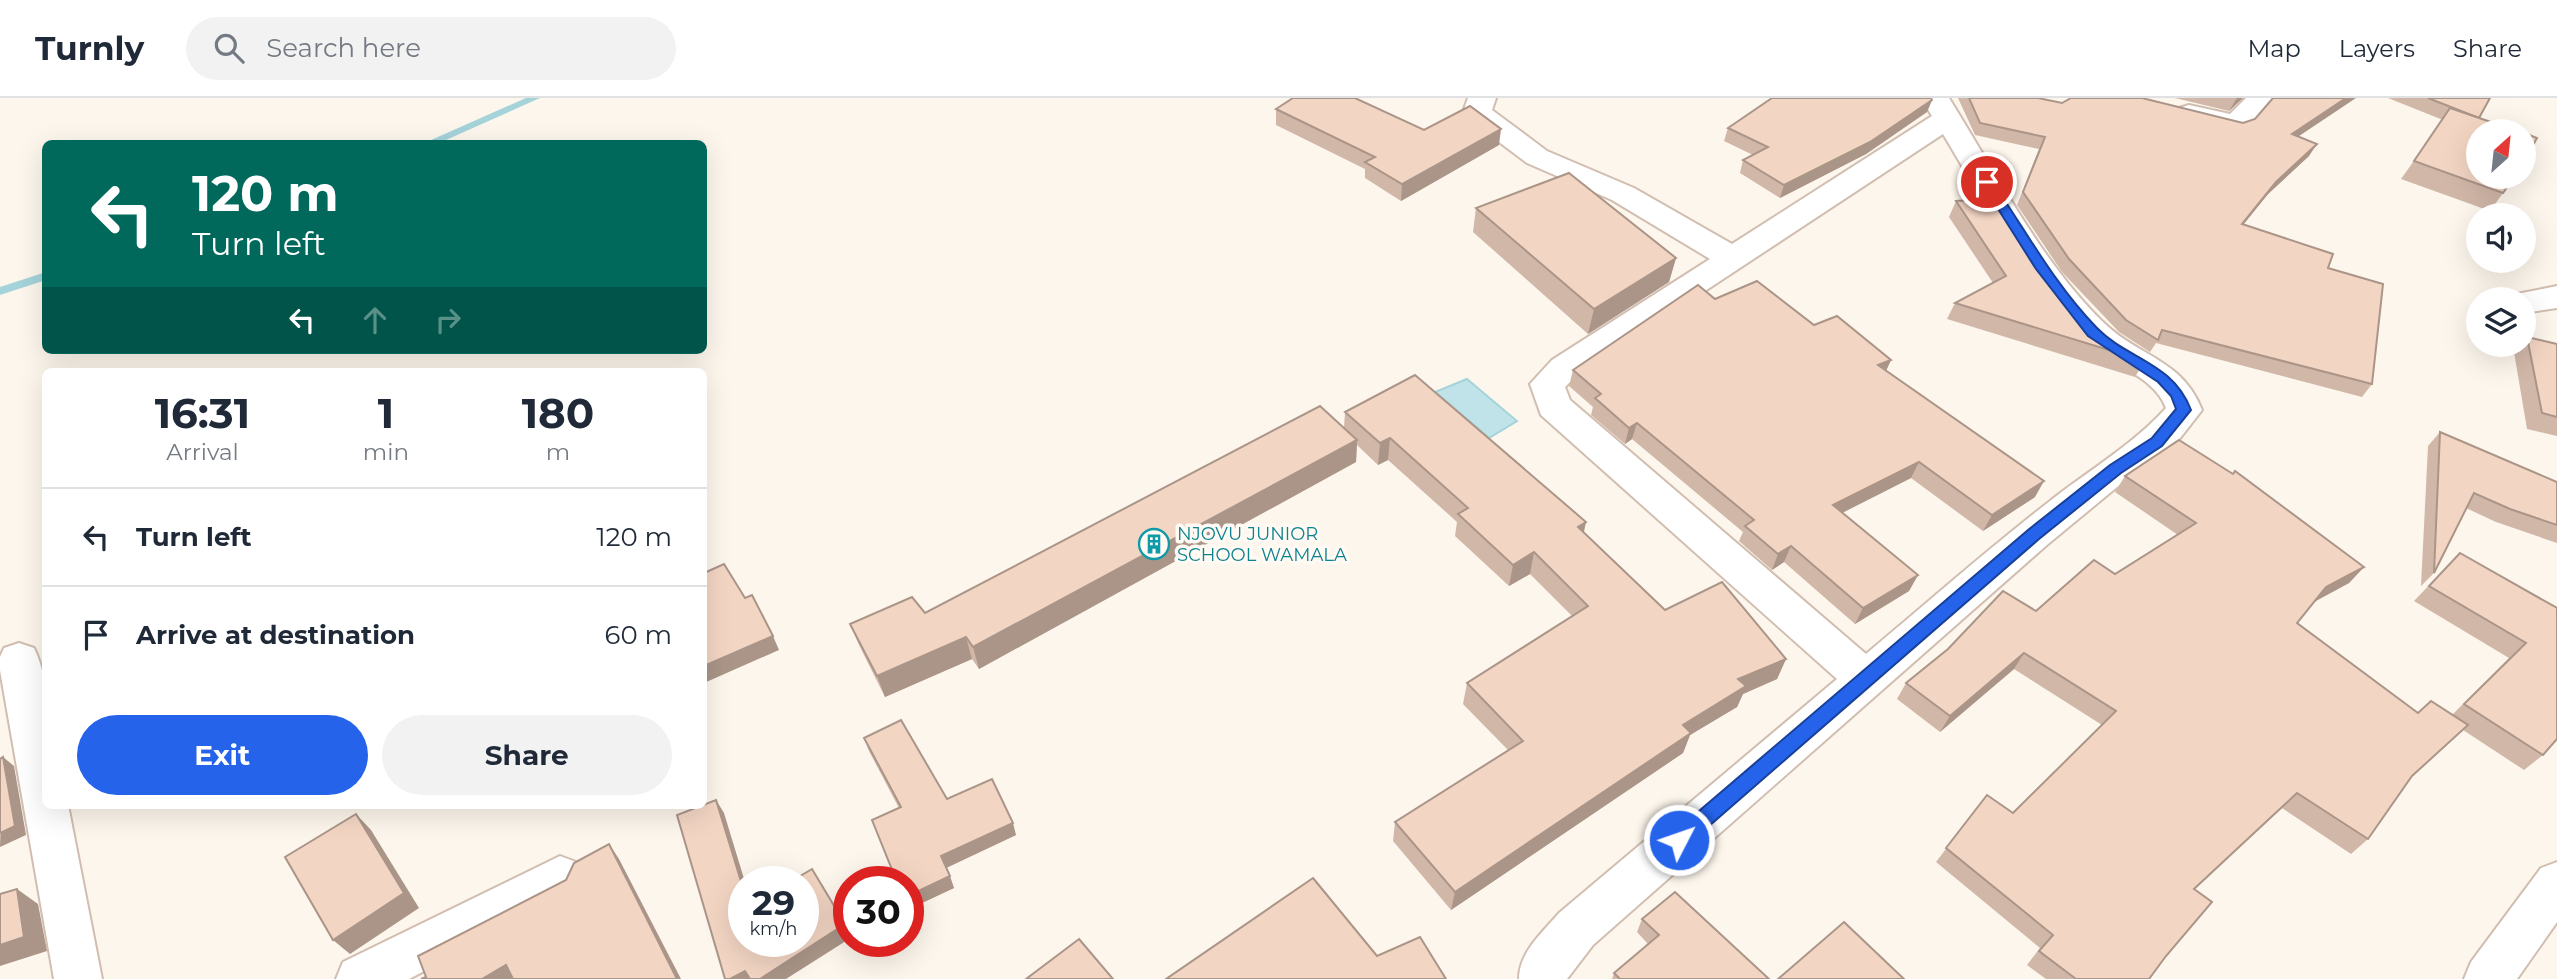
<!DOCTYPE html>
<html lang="en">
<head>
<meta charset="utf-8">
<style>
	:root { --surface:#fff; --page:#f2f2f3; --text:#1f2937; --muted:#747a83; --line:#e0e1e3; --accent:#2563eb }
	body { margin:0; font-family:Montserrat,sans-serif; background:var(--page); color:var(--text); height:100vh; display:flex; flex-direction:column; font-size:26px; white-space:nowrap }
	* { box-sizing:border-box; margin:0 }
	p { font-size:23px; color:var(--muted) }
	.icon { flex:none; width:38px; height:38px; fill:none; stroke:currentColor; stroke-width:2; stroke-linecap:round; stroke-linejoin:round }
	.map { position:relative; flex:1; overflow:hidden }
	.details { position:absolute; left:42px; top:270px; width:665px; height:441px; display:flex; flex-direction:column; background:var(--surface); border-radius:10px; box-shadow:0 7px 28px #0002 }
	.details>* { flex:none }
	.guide { position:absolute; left:42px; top:42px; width:665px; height:214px; border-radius:10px; box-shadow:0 7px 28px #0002; background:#00695c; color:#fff; overflow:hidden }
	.needle { width:46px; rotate:27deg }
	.tools { position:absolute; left:2466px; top:21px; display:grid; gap:14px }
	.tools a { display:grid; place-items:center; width:70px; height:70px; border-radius:50%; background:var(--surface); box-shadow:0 7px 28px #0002; font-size:35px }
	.speed { position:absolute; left:728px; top:768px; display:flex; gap:14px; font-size:35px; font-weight:700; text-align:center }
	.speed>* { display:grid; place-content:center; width:91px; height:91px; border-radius:50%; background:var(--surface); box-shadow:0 7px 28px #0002; line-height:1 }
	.speed small { font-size:18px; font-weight:400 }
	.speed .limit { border:10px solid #d22; background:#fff; color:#111 }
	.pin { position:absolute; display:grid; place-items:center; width:60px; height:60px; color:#fff; margin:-30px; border:4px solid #fff; border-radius:50%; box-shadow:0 2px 7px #0007 }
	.me { position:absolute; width:77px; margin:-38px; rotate:49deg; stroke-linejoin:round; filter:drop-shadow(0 0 5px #0008) }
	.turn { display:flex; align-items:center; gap:24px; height:147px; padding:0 35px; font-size:32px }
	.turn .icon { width:91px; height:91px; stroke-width:2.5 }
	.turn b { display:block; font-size:49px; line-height:60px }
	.lanes { display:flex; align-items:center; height:66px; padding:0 35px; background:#0003; justify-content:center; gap:35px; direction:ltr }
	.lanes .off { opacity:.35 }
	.eta { display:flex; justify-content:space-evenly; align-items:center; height:119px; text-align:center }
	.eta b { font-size:42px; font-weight:700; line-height:49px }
	.button { display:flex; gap:14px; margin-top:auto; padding:14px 35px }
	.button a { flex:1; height:80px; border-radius:42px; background:var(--accent); color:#fff; font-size:28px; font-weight:700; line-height:80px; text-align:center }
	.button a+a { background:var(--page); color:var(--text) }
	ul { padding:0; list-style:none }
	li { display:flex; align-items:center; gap:21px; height:98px; padding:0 35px; border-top:2px solid var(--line) }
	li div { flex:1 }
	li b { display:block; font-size:26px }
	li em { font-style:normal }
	header { display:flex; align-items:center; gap:42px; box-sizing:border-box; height:98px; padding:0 35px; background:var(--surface); border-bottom:2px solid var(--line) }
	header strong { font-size:33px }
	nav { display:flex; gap:38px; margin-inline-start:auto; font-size:24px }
	.search { width:490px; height:63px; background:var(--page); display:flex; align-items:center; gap:18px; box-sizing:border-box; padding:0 24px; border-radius:38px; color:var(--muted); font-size:26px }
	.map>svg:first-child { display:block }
	.water { fill:#bfe3e8; stroke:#a5d3da; stroke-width:2 }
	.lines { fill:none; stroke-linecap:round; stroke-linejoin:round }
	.stream { fill:#a5d3da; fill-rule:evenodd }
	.minor-casing { stroke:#d1beb0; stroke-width:4 }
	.minor { fill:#fff; fill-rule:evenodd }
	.wall { fill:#d1b7a8 }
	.shaded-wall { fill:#aa9588 }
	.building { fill:#f3d5c3; stroke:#aa9588; stroke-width:2 }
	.route { fill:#2563eb; stroke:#184099; stroke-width:2 }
	.labels { text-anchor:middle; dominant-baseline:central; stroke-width:7; stroke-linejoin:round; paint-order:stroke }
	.culture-label { font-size:18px; fill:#0d838f; stroke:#fffaf3; text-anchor:start }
</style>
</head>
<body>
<header>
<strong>Turnly</strong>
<div class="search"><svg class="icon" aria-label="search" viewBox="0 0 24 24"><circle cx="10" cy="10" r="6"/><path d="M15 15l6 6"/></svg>Search here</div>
<nav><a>Map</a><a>Layers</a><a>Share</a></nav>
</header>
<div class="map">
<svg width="2557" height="881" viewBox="0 0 2557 881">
	<rect width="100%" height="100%" fill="#fdf6ec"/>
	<polygon class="water" points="1467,281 1517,323 1489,340 1435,294"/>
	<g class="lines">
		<g class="stream">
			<polygon points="526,0 540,0 437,46 422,46"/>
			<polygon points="46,174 46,182 0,197 0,189"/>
		</g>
		<g class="minor-casing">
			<g id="minor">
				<path d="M1468,0h28l-4,12 55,41 87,37 98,56 200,-128 -11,-18h28c45,72 94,167 155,225 35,34 78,36 98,87l-32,41 -42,27 -80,66 -455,401 -26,34h-48c0,-27 24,-47 40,-66l278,-234 -296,-264 -11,-31 22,-24 158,-101 -98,-59 -85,-37 -60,-45 -4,-6zM1943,36c42,69 80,146 137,204 25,26 73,35 86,70 -32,36 -78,63 -116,93 -63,49 -123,102 -184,153l-296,-254 -5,-13 11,-11z"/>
				<path d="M2246,0h30c-32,46 -49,34 -97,22l-4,-6 4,-6 10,-3 41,9z"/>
				<polygon points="2557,188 2557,210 2524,215 2524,201 2509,201 2512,197"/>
				<path d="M19,545l15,5c21,42 12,110 12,157h22l34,174h-48l-54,-309v-13l4,-9z"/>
				<polygon points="560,758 576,764 583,779 576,794 409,881 336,881 343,864"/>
				<polygon points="2557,764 2557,824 2517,881 2464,881 2471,864 2541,770"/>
			</g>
		</g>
		<use href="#minor" class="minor"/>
	</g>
	<g class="wall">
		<polygon points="1958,0 2038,0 2062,5 2299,38 2309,58 2268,96 2243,127 2328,170 2372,286 2362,299 2156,245 2150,254 2119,234 2062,174 2017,107 2039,51 1975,37"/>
		<polygon points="2175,0 2243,0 2229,13"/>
		<polygon points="2388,0 2490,0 2479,20 2503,95 2490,113 2401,81 2443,22"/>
		<polygon points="1932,2 1927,14 1866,56 1780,100 1740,75 1743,62 1753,57 1724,43 1728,30"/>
		<polygon points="1276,11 1424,32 1499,47 1401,103 1365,80 1365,71 1276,27"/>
		<polygon points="1956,103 2029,154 2066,203 2098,235 2145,263 2135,279 1947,221 1955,205 1993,185 1949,119"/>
		<polygon points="1476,110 1676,160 1669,184 1588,236 1473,134"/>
		<polygon points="1814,227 1891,262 1886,273 2035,399 1983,433 1911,380 1842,415 1918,477 1909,493 1855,526 1784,464 1772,472 1739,443 1743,434 1632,341 1625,346 1591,317 1593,309 1569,288 1573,272"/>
		<polygon points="2527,239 2557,246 2557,338 2527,331 2514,254 2521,247 2524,247 2524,244"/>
		<polygon points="1345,314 1586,424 1584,434 1665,512 1786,561 1777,581 1743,596 1737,609 1690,637 1683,655 1451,812 1393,743 1395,724 1508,652 1463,606 1467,585 1572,518 1530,476 1509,488 1455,438 1457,424 1388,362 1378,367 1357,347 1356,364 979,571 972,561 885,599 859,547 850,526 925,515 1344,330"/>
		<polygon points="2440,334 2557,384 2557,445 2496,424 2466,410 2434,475 2421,488 2428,348"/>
		<polygon points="2125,378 2364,469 2349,485 2314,504 2297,525 2418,615 2452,617 2509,560 2414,503 2460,455 2557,510 2543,657 2524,672 2463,632 2412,678 2368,741 2351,756 2282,710 2194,791 2166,858 2149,881 2046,881 2027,867 2040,850 1936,764 1987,697 2013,715 2102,627 2014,571 1940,634 1897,601 1906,585 1948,551 2036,513 2115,476 2178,437 2115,394"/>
		<polygon points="864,640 947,701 1016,737 946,770 954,790 909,811 908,784 899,710 869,653"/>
		<polygon points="1642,821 1769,881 1612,881 1614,875 1648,846 1637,834"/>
	</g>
	<g class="shaded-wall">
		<polygon points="2237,0 2243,0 2229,13"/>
		<polygon points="2346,0 2356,0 2284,48 2292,36"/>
		<polygon points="1932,2 1927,14 1866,56 1780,100 1784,87"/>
		<polygon points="1501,31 1499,47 1401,103 1402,86"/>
		<polygon points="2317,46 2309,58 2268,96 2234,138 2242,126 2276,84"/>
		<polygon points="1676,160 1669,184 1588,236 1594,211"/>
		<polygon points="1891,262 1883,279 1878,267"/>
		<polygon points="1637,325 1632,341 1625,346 1629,330"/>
		<polygon points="1390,340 1388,362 1378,367 1380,345"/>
		<polygon points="1357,342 1356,364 979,571 973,549"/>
		<polygon points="1919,364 1911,380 1826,423 1833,407"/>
		<polygon points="2044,383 2035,399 1983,433 1992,417"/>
		<polygon points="1586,424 1581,445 1578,429"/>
		<polygon points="1791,448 1784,464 1772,472 1778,456"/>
		<polygon points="1534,454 1530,476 1509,488 1513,467"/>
		<polygon points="2364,469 2349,485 2312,505 2326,489"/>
		<polygon points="1918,477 1909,493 1855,526 1863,510"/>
		<polygon points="773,538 779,552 704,585 704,568"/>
		<polygon points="966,539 972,561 885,599 877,578"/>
		<polygon points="2024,555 2014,571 1940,634 1950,618"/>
		<polygon points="1786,561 1777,581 1743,596 1737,609 1690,637 1683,655 1451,812 1455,794 1683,627 1738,581"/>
		<polygon points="3,659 14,668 26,737 0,749"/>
		<polygon points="716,702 724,715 745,784 744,784 744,793"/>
		<polygon points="356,716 371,732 419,810 350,856 333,842"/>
		<polygon points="1013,725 1016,737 946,770 941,758"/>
		<polygon points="609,746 619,761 681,881 677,881"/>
		<polygon points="950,778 954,790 909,811 908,798"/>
		<polygon points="17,791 38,806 47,853 0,868 0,847"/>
		<polygon points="845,826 849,833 849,841 786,881 760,881"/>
		<polygon points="506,867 517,881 482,881"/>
		<polygon points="745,873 751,881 730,881"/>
	</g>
	<g class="building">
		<polygon points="1293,0 1355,0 1424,32 1470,8 1501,31 1402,86 1365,64 1375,59 1276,11"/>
		<polygon points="1772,0 1931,0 1932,2 1870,44 1784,87 1743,62 1768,49 1728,30"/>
		<polygon points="1969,0 2038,0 2062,5 2071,0 2142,0 2243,25 2255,21 2273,0 2346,0 2292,36 2317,46 2276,84 2242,126 2333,156 2328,170 2383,186 2372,286 2162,232 2158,242 2126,222 2069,161 2023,94 2045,39 1980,25"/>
		<polygon points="2428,0 2490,0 2479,20"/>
		<polygon points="2450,10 2517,33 2478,33 2478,79 2514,79 2503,95 2414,63"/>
		<polygon points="2524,35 2537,40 2524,63"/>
		<polygon points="1569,75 1676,160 1594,211 1476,110"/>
		<polygon points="1995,101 2029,154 2066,203 2098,235 2145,263 1955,205 2006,178 1956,103"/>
		<polygon points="1757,183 1814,227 1837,218 1891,262 1878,267 2044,383 1992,417 1919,364 1833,407 1918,477 1863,510 1791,448 1778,456 1745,428 1754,422 1637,325 1629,330 1595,300 1601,296 1573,272 1698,187 1715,201"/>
		<polygon points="2527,239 2557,246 2557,319 2542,315"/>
		<polygon points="1415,277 1586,424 1578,429 1665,512 1722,484 1786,561 1738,581 1746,588 1683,627 1691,635 1455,794 1395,724 1523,643 1467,585 1588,508 1534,454 1513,467 1458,416 1468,410 1390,340 1380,345 1345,314"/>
		<polygon points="1320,308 1357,342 973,549 966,539 877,578 850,526 912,499 925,515"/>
		<polygon points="2440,334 2557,384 2557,427 2510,411 2474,395 2434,475"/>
		<polygon points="2179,342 2233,376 2235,373 2364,469 2326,489 2297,525 2418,615 2431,603 2468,627 2412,678 2368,741 2297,695 2194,791 2212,804 2166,858 2149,881 2076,881 2039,853 2053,837 1946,750 1987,697 2013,715 2116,613 2024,555 1950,618 1906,585 1948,551 2003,493 2036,513 2094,462 2115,476 2196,425 2125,378"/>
		<polygon points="2460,455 2557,510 2557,641 2543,657 2464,606 2526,545 2429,488"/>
		<polygon points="724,466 745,500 752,497 773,538 704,568 704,475"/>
		<polygon points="901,622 947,701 992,681 1013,725 941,758 950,778 908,798 908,784 897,784 872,722 901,709 864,640"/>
		<polygon points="3,659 15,728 0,735 0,661"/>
		<polygon points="716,702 744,793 744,844 803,844 803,784 790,784 812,771 845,826 760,881 750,881 745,873 730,881 725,881 677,717"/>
		<polygon points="356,716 404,795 333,842 285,759"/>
		<polygon points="609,746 677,881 513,881 506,867 482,881 421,881 426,879 418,858 566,782 574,765"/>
		<polygon points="1313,780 1377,858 1420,839 1446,881 1166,881"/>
		<polygon points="17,791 24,839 0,847 0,796"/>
		<polygon points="1675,794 1769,881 1620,881 1614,875 1659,837 1642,821"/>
		<polygon points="1844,824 1904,881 1778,881"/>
		<polygon points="1079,841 1113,881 1026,881"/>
	</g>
	<path class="route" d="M1983,82h8c34,49 63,104 106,148 31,32 76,34 94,82l-29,36 -41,27 -82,66 -353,307 -7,2 -7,-2 -2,-6 2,-6 356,-304 82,-65 42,-27 24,-29 -5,-13 -13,-14 -70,-46 -52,-67 -55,-87z"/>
	<defs>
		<g id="building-ring" transform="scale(1.575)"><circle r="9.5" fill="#fffaf3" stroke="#0f9aa8" stroke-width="1.5"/><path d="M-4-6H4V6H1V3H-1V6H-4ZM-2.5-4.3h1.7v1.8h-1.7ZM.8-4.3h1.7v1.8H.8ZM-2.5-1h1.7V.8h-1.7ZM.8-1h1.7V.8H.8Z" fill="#0f9aa8"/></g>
	</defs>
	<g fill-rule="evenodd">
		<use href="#building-ring" x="1154" y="446"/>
	</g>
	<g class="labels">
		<g class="culture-label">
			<text x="1177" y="436">NJOVU JUNIOR<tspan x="1177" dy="21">SCHOOL WAMALA</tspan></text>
		</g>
	</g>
</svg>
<div class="tools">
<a><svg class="needle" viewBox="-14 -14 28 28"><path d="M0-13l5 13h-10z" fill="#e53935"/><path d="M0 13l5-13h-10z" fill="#747a83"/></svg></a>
<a><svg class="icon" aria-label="sound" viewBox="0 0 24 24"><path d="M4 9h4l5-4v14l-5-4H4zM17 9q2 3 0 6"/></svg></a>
<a><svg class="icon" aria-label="layers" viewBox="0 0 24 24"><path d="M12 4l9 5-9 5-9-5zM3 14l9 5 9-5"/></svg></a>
</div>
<div class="speed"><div>29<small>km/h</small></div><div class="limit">30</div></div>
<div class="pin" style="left:1987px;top:84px;background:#d93025"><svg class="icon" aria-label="arrive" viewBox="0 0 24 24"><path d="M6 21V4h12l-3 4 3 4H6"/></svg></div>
<svg class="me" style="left:1679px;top:742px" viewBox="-20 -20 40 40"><circle r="17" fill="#2563eb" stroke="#fff" stroke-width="3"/><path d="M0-11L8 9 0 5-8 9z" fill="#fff"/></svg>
<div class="guide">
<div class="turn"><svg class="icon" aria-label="left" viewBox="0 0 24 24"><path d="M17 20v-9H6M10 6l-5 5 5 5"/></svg><div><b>120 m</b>Turn left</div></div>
<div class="lanes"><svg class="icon" aria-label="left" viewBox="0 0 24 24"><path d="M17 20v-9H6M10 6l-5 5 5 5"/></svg><svg class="icon off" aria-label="ahead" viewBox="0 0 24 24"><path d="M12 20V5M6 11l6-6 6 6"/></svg><svg class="icon off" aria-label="right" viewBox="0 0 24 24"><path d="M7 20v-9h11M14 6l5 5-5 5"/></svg></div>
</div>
<section class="details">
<div class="eta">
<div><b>16:31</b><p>Arrival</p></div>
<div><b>1</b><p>min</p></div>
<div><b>180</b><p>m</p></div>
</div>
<ul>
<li><svg class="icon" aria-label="left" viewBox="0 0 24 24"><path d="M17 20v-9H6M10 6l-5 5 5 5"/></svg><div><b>Turn left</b></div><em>120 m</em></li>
<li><svg class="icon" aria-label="arrive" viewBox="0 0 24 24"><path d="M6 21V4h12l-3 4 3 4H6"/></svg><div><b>Arrive at destination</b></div><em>60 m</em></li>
</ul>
<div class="button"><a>Exit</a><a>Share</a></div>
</section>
</div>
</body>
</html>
